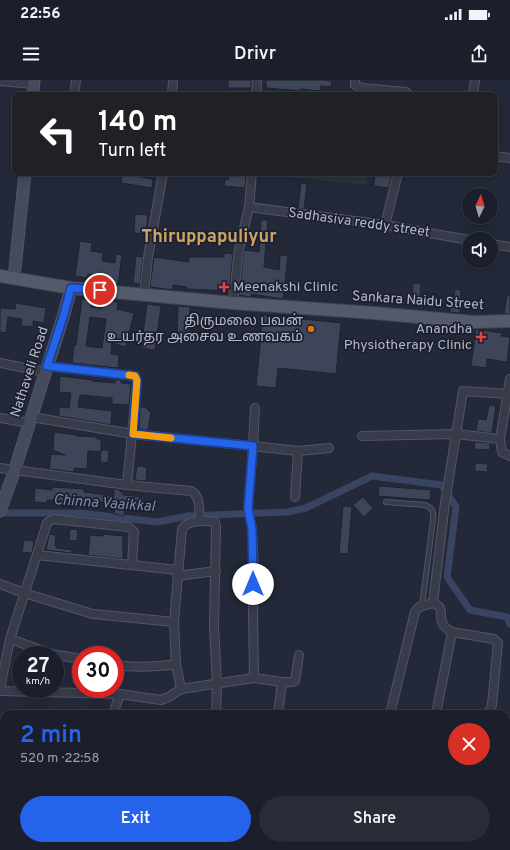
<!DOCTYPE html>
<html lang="en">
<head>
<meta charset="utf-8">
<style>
	:root { --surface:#1a1f2b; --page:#272c37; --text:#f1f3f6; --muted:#9fa2a9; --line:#383d47; --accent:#2563eb }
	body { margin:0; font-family:Overpass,"Noto Sans Tamil",sans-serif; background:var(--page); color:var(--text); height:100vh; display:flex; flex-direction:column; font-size:15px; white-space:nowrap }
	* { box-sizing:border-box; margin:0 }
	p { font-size:13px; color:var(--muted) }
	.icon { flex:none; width:22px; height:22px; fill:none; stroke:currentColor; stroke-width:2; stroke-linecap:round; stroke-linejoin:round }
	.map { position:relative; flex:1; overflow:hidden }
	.panel { position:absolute; left:0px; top:630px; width:510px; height:140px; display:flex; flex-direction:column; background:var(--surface); border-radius:12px 12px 0 0; box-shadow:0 2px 10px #0003,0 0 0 1px var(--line) }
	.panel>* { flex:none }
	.top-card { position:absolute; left:12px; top:12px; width:486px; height:84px; border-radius:8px; box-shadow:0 2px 10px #0003,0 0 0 1px var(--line); background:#202124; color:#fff; overflow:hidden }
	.needle { width:26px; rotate:5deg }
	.tools { position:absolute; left:462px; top:108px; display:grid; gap:8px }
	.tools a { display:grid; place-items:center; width:36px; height:36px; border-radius:50%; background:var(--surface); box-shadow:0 2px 10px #0003,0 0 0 1px var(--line); font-size:20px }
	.speed { position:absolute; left:12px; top:566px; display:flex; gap:8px; font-size:20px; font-weight:700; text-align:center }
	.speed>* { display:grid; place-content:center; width:52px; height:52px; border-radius:50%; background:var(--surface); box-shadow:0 2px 10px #0003,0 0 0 1px var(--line); line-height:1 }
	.speed small { font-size:10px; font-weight:400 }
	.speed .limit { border:6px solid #d22; background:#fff; color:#111 }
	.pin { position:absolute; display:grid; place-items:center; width:34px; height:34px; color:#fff; margin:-17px; border:2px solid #fff; border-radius:50%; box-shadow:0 1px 4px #0007 }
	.me { position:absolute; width:44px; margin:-22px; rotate:0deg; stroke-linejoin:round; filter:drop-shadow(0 0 3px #0008) }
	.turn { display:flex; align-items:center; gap:14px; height:84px; padding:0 20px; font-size:18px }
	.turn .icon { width:52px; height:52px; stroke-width:2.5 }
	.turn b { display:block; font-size:28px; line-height:34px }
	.round { display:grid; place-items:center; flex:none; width:42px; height:42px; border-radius:21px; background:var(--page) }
	.headline { display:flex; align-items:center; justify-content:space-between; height:68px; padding:0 20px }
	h1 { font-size:24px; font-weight:600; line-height:30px; color:var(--accent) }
	.button { display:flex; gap:8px; margin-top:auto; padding:8px 20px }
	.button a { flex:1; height:46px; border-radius:24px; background:var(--accent); color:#fff; font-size:16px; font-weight:600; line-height:46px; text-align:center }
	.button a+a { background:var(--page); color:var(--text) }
	.status { display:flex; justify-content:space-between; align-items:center; height:28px; padding:0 20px; background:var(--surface); direction:ltr }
	.status svg { height:11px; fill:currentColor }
	header { display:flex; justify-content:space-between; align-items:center; height:52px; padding:0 20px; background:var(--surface); font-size:18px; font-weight:600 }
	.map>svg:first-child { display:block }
	.garden { fill:#26363b }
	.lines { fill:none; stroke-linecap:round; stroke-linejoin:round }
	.canal { stroke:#394362; stroke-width:7 }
	.building { fill:#3f4559; stroke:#1e2230; fill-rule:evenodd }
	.lane-casing { stroke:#525664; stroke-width:6 }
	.street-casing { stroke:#525664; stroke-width:10 }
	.secondary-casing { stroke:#525664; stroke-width:13 }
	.primary-casing { stroke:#404453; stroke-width:14 }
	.lane { stroke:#373b4a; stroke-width:4 }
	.street { stroke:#373b4a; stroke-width:8 }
	.secondary { stroke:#454a5c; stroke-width:11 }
	.primary { stroke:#545a6a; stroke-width:12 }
	.route-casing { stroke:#184099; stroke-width:10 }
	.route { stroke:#2563eb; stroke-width:7 }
	.slow { stroke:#f59e0b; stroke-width:7 }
	.health-dot { fill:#e0444e; stroke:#1c202e; stroke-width:1.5 }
	.food-dot { fill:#e8710a; stroke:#1c202e; stroke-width:1.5 }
	.labels { text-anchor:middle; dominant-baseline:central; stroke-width:3.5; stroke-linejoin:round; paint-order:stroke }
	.street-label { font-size:14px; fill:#b2b6c6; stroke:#1c202e }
	.poi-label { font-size:14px; fill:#b2b6c6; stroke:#1c202e; text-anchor:end }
	.water-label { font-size:15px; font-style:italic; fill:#7b87ac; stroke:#1c202e }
	.district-label { font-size:18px; font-weight:bold; fill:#cea464; stroke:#1c202e }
</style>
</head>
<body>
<div class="status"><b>22:56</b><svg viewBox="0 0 49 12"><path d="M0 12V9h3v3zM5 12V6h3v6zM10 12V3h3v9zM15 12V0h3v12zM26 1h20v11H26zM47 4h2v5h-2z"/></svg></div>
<header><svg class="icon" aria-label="menu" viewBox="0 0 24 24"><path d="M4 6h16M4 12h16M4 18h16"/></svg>Drivr<svg class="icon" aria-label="share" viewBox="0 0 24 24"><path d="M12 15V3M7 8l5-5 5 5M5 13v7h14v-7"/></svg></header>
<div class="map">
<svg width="510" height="770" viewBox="0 0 510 770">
	<rect width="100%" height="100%" fill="#232939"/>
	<polygon class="garden" points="289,93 368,93 367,105 289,97"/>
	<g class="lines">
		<polyline class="canal" points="6,433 80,433 157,442 188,436 288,432 306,428 372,396 442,405 456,427 447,497 470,530 507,537 510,544"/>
	</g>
	<g class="building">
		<rect x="228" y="0" width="23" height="8"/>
		<polygon points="266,0 323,0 332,1 331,7 321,6 320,11 301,9 301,11 266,8"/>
		<polygon points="229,93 246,94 245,108 224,106 225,99 228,100"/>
		<polygon points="375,93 392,93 389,108 374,106"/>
		<polygon points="122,94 153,99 152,108 121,103"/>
		<polygon points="301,103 307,104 304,129 298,128"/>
		<polygon points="135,134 148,135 146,154 134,153"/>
		<polygon points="261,140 268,140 264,187 279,190 280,175 288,176 283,219 251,214 251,217 239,215 244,170 259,172"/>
		<polygon points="80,161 92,163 91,171 103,173 102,181 115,183 116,174 122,175 118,205 113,204 113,200 102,198 102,196 88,194 87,198 75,196"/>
		<polygon points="224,173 233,174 229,211 187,209 187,207 173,205 173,210 150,207 154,177 189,182 189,177 224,177"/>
		<polygon points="136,176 143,177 140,204 133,203"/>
		<polygon points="413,203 421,204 420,215 421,215 421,220 427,225 412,224"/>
		<polygon points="455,209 461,210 460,233 450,232 451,216 454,216"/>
		<polygon points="507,215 510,215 510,234 504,234"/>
		<path d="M82,219l10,1 -1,7 11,1 1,-8 15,2 -1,7 17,4 -8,34 -14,-4 -1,11 8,1 -1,13 -46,-5 2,-18h2zM90,237l16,2 -4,29 -16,-2z"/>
		<polygon points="16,223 46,228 44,243 33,241 33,247 21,246 22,239 8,237 6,253 0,252 0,228 15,229"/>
		<polygon points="147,224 161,226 155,270 141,268"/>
		<polygon points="178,226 190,227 189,261 177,261"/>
		<polygon points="263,235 341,243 336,294 278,288 276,308 256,306"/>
		<polygon points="476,249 502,253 501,256 510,257 507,282 487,279 486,288 471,286"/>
		<polygon points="60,296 92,300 92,301 115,303 115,300 121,300 121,303 131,304 129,325 112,324 112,318 80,315 78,327 112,331 111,345 59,336 59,327 69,328 71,313 59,312"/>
		<polygon points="489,325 496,326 492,353 476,351 478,339 486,340"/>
		<polygon points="140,327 145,327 151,333 148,350 139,349"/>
		<polygon points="54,352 76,355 76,356 97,357 97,359 101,359 101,372 88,371 87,389 74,388 74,392 49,389 51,374 65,375 53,370"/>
		<polygon points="475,362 490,363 490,370 474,369"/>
		<polygon points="101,370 109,370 108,383 100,382"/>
		<polygon points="475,383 488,384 487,392 475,391"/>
		<polygon points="137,386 147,387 146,401 135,400"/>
		<polygon points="379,406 431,410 430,420 378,416"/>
		<polygon points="52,407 84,409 84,412 114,416 114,409 120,410 120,412 123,412 123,415 144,417 143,427 125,425 124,436 114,434 115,425 113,425 113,423 98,422 98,425 83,424 82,429 61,426 62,421 47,420 47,423 34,422 35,408 52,410"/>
		<polygon points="363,417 373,428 364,437 353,425"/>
		<polygon points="343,426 352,427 348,474 339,473"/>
		<polygon points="70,449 78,450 77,461 69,460"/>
		<polygon points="49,454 56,455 55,466 57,466 56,468 72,470 72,473 46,470"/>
		<polygon points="104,454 123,456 123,479 88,475 90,455 103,456"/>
		<polygon points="24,460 34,461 32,473 22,472"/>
	</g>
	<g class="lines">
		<g class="lane-casing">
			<path id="lane" d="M386,422l39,3c8,3 9,7 8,15l-11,86"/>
		</g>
		<g class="street-casing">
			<g id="street">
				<polyline points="355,0 355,5 362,8 406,12 409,15"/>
				<polyline points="0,1 33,4"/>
				<polyline points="74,15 76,0"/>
				<polyline points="172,15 173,0"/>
				<polyline points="256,15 257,0"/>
				<polyline points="473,15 475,0"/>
				<polyline points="495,76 510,78"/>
				<polyline points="249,127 385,145 469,160"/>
				<polyline points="385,145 398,93"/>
				<polyline points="491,164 510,167"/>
				<polyline points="144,215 148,177 163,93"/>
				<polyline points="233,223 239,169 249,127 252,93"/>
				<polyline points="0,283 45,292"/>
				<polyline points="47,286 135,296 137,302 127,405"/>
				<polyline points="510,299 500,359 502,372 510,376"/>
				<polyline points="31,337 133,354 253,366 255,328"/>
				<polyline points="0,338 29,343"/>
				<polyline points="362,356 456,354 500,359"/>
				<path d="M0,388l127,17 64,6c10,5 8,20 9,30"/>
				<polyline points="295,417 298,371"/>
				<polyline points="37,475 178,490"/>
				<polyline points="177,496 216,491"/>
				<polyline points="0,504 24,513 93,534 174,542"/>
				<path d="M433,523c17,6 -2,18 19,29l-16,82"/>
				<polyline points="452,552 494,559 498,563 492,625 488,634"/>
				<polyline points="10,559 52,574 81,579"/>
				<path d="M115,585c21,3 40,2 61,-1"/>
				<polyline points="282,602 292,602 295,601 299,575"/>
				<polyline points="0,609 10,559 47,443 53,439 129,447 134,452 132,485"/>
				<path d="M181,609l-5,-25 -2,-42 8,-93c5,-9 23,-9 33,-7l1,4 -2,101 3,57 -1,30"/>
				<polyline points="0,611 120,614 161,620 169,617 181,609 254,598"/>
				<polyline points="113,634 120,614"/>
				<polyline points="278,634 282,602 254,598 253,531 254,491 252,449 248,429 253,366 298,371 329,368"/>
				<polyline points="390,634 415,532 419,527 433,523 445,423 463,311 510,314"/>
				<polyline points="506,654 510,653"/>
				<polyline points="0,655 4,655"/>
				<polyline points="0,736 4,737"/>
				<polyline points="51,770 51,766"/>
				<polyline points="80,770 81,766"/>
				<polyline points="137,770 138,766"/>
				<polyline points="264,770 264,766"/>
				<polyline points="309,770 310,766"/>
				<polyline points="348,770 348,766"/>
				<polyline points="432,770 433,766"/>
			</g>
		</g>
		<g class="secondary-casing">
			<g id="secondary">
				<polyline points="33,15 34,0"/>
				<polyline points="14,198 25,93"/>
				<polyline points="0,431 13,395 64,234 71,208"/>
			</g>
		</g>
		<g class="primary-casing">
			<polyline id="primary" points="0,196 71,208 233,223 374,233 474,242 510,241"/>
		</g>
		<use href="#lane" class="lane"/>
		<use href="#street" class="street"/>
		<use href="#secondary" class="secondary"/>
		<use href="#primary" class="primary"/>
	</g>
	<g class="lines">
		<g class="route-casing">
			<polyline id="route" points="100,210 71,208 64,234 47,286 135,296 137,302 133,354 253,366 248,429 252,449 253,504"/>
		</g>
		<use href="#route" class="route"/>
		<polyline class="slow" points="129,295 135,296 137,300 133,354 171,358"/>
	</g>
	<g class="health-dot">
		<path d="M222 201h4v4h4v4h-4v4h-4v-4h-4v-4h4z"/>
		<path d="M479 251h4v4h4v4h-4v4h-4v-4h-4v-4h4z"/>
	</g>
	<circle class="food-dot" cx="311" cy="249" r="4"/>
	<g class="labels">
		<g class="street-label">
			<text transform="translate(359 143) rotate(8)">Sadhasiva reddy street</text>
			<text transform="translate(418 221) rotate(4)">Sankara Naidu Street</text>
			<text transform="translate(30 292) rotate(-72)">Nathaveli Road</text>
		</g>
		<g class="poi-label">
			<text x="233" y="207" text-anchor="start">Meenakshi Clinic</text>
			<text x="303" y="241">திருமலை பவன்<tspan x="303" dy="16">உயர்தர அசைவ உணவகம்</tspan></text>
			<text x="472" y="249">Anandha<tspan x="472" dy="16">Physiotherapy Clinic</tspan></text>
		</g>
		<g class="water-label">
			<text transform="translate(104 424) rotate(4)">Chinna Vaaikkal</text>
		</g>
		<g class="district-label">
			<text x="209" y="157">Thiruppapuliyur</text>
		</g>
	</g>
</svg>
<div class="tools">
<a><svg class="needle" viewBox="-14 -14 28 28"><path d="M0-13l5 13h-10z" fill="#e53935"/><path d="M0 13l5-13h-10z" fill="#9fa2a9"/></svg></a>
<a><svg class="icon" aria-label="sound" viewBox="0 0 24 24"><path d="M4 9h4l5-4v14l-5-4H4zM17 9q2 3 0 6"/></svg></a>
</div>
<div class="speed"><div>27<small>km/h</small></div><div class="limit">30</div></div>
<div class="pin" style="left:100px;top:210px;background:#d93025"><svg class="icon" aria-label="arrive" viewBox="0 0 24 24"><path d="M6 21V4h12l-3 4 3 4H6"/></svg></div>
<svg class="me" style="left:253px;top:504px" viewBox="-20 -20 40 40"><circle r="19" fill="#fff"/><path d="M0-13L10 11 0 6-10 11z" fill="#2563eb"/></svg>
<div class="top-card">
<div class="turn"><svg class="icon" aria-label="left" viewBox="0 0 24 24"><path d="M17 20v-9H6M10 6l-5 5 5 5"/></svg><div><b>140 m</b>Turn left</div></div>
</div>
<section class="panel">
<div class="headline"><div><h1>2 min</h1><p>520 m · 22:58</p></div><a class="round" style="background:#d93025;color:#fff"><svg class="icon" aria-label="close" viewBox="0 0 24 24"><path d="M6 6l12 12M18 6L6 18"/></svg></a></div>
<div class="button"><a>Exit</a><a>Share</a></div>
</section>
</div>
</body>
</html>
